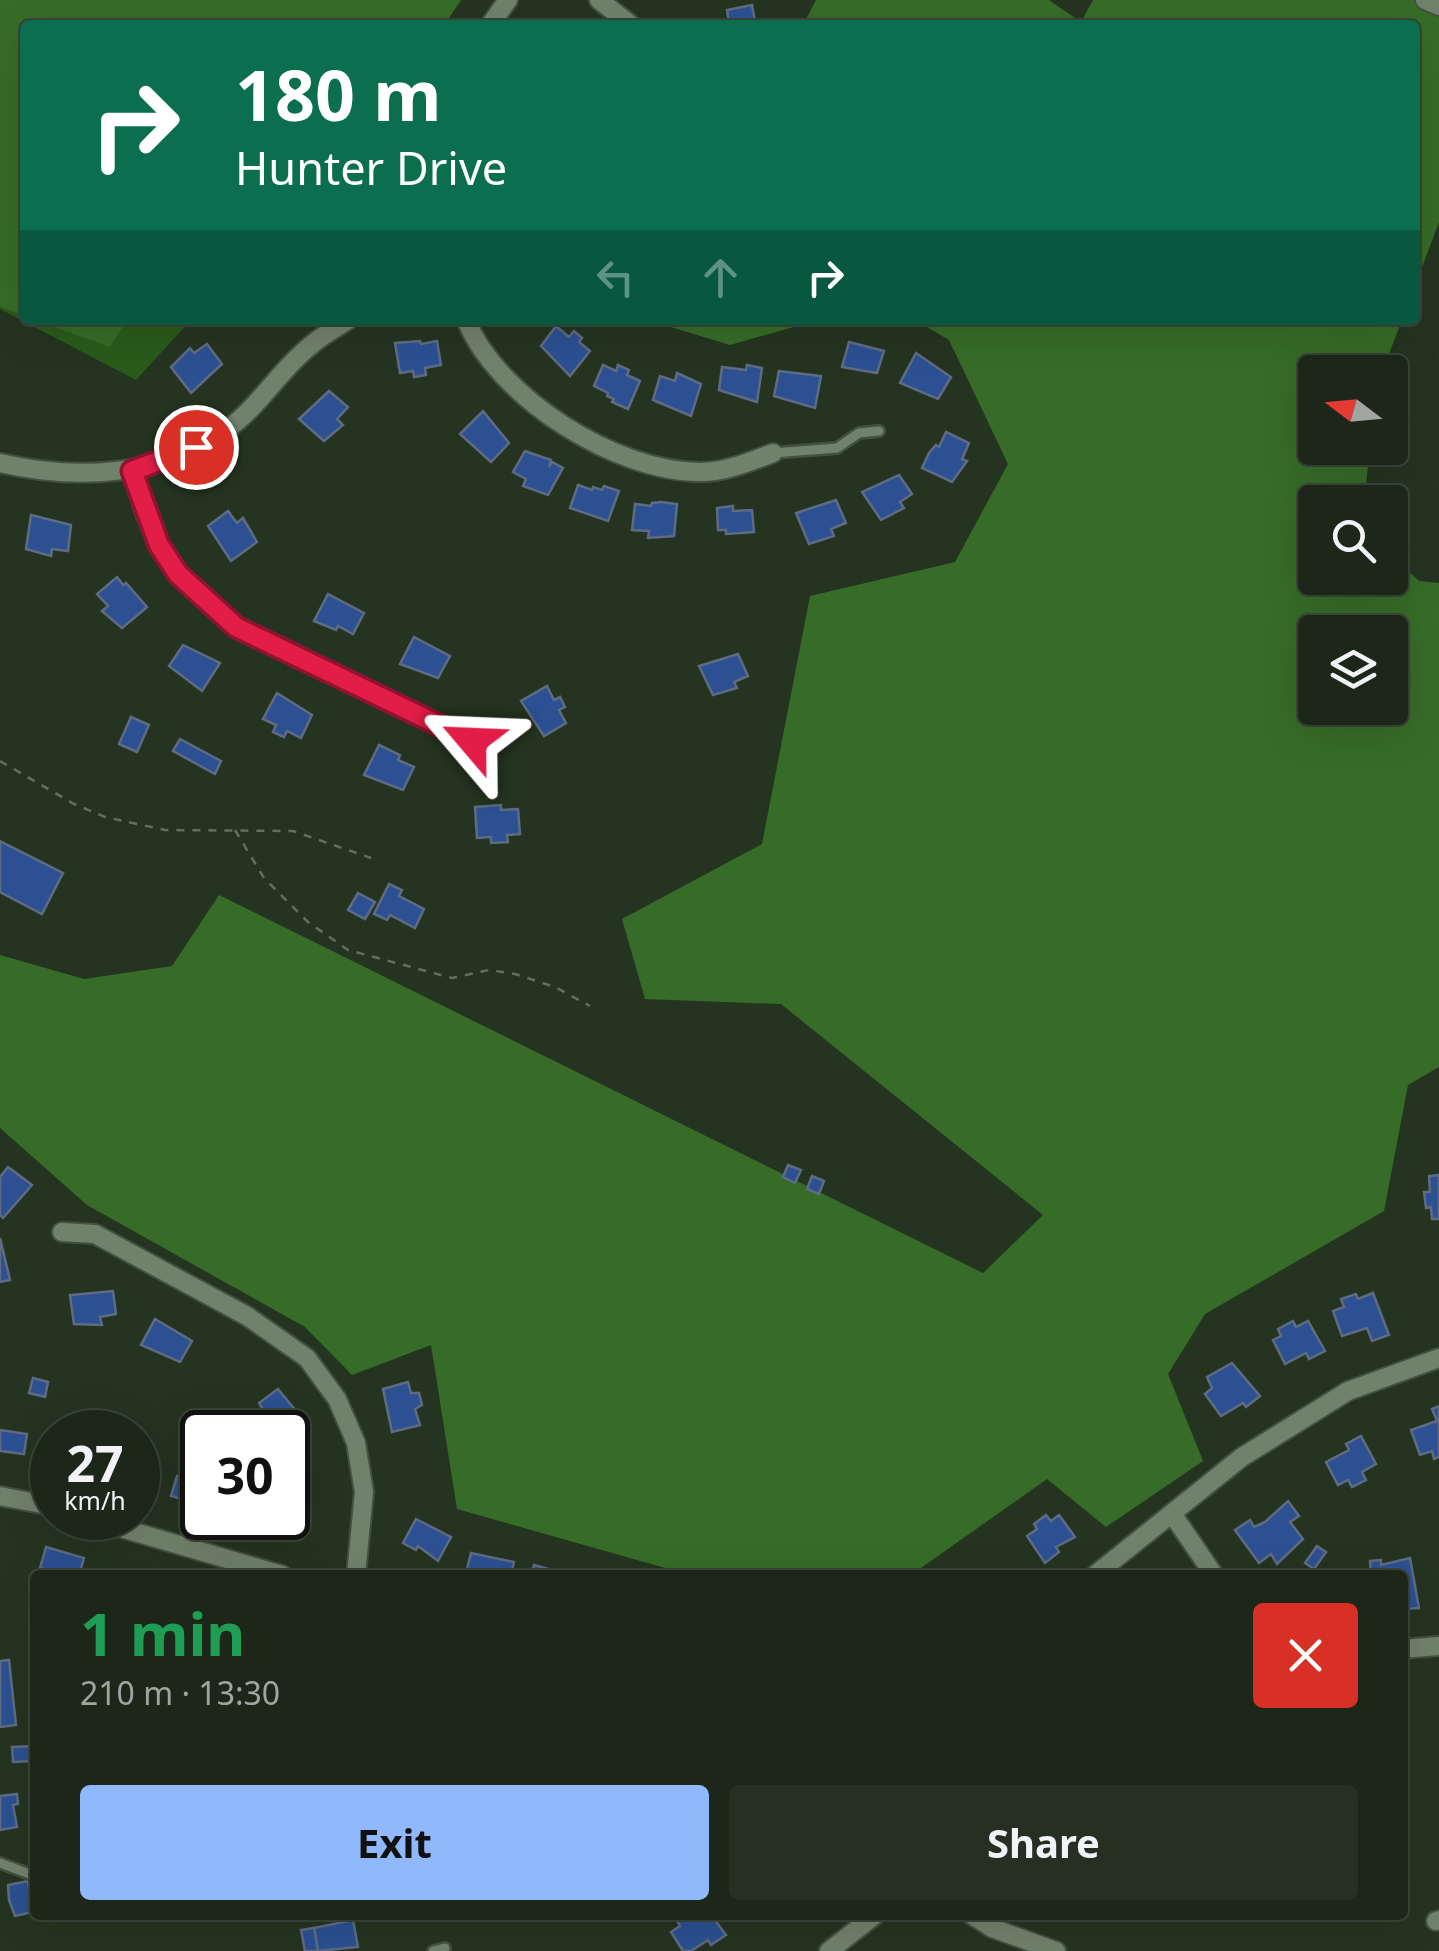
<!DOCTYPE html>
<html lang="en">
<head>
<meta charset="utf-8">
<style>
	:root { --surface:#1c2719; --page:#252f22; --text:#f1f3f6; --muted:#a0a5a2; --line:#3a4438; --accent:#90b8fd }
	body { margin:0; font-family:"Noto Sans",sans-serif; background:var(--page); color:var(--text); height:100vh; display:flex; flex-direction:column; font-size:38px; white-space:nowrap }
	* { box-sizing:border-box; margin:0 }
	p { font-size:32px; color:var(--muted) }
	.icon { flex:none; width:55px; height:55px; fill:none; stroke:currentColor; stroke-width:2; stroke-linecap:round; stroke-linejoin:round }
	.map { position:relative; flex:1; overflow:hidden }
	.side { position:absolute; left:30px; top:1570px; width:1378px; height:350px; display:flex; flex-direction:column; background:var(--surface); border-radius:10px; box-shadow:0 10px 40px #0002,0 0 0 2px var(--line) }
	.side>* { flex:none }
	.banner { position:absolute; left:20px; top:20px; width:1400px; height:305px; border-radius:10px; box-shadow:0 10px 40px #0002,0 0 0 2px var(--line); background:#0b6e4f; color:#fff; overflow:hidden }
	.needle { width:65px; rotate:286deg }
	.buttons { position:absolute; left:1298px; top:355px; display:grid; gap:20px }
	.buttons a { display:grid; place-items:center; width:110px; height:110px; border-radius:10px; background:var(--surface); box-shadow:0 10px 40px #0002,0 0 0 2px var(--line); font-size:50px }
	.speed { position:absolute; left:30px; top:1410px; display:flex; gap:20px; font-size:50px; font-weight:700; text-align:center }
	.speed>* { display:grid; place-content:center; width:130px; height:130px; border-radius:50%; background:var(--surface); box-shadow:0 10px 40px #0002,0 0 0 2px var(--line); line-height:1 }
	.speed small { font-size:25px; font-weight:400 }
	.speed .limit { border:5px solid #111; border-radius:15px; background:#fff; color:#111 }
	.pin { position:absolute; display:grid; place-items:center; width:85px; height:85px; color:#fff; margin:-42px; border:5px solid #fff; border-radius:50%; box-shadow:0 2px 10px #0007 }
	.me { position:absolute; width:110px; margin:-55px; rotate:296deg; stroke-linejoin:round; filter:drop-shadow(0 0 8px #0008) }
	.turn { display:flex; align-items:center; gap:35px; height:210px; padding:0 50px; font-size:45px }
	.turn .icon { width:130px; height:130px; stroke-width:2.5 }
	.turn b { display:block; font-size:70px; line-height:85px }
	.lanes { display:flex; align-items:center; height:95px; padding:0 50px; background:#0003; justify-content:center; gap:50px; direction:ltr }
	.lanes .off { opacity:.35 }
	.round { display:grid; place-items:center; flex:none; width:105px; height:105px; border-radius:10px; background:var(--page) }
	.head { display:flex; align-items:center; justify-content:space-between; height:170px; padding:0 50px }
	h1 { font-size:60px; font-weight:700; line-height:75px; color:#1e9e55 }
	.button { display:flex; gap:20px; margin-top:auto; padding:20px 50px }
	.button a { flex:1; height:115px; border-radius:10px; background:var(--accent); color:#111; font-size:40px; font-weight:700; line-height:115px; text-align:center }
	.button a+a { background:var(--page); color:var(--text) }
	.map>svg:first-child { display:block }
	.green { fill:#295b1b }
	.forest { fill:#376c28; fill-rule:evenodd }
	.building { fill:#2c5092; stroke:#5e6b82; stroke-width:2.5 }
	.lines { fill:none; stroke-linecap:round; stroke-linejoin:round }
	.service-casing { stroke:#435140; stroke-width:14 }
	.minor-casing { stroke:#435140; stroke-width:22 }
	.path { stroke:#626f5e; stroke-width:2.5; stroke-dasharray:8 8; stroke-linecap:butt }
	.service { stroke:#71826c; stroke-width:9 }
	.minor { stroke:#71826c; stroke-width:18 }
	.route-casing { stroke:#92132f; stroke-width:25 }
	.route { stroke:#e11d48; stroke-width:18 }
</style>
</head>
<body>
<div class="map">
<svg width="1439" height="1951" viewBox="0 0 1439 1951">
	<rect width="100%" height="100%" fill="#253421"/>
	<polygon class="green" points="0,0 462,0 443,25 25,25 25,320 191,320 136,380 0,309"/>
	<g class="forest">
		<polygon points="0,0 460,0 445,25 25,25 25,316 0,307"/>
		<polygon points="816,0 1049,0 1081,22 1093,0 1427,0 1439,5 1439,222 1415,286 1415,25 803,25"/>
		<polygon points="35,320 127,320 110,347"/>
		<polygon points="648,320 818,320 730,345"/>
		<path d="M915,320h487l-20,52h-67v76h55l-6,54h-49v76h75v-24l29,27 20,2v484l-31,18 -24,126 -179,103 -37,60 35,87 -97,66 -59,-48 -136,96h-221l-233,-66 -26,-164 -79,30 -47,-48 -218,-122 -87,-77v-173l84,24 88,-13 47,-71 764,378 60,-58 -262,-211 -136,-5 -23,-80 140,-75 48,-248 145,-34 53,-98 -59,-124zM1315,632h75v76h-75z"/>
	</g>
	<g class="building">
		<polygon points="752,5 755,21 762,20 763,25 729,25 727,10"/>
		<polygon points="556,326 569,337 574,331 582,338 579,342 590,351 570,376 541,346"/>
		<polygon points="420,341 421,344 437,341 441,365 425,368 426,375 414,377 413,371 400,373 395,343"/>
		<polygon points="849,342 884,351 877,373 842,367"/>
		<polygon points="207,344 222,364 191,393 171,367 190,348 194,353"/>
		<polygon points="916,353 951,377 938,399 900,383"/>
		<polygon points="603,365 616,371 618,365 629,370 627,375 640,381 628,409 612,402 614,399 607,396 608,393 594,386"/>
		<polygon points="747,365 762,368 757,402 719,390 722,367 746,370"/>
		<polygon points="779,371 821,376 815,408 774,396"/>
		<polygon points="677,373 701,384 691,416 653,400 660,376 675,381"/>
		<polygon points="329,391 348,407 337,419 343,425 324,441 299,419"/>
		<polygon points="483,411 509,443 491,462 460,434"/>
		<polygon points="946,432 969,443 962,459 967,461 952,482 922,468 929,453 936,445 939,447"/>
		<polygon points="525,451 551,460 549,467 552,462 563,468 548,495 523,486 526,479 513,472"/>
		<polygon points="899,475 912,494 900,502 904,508 881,520 862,492"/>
		<polygon points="578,485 592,490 593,487 602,490 604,486 619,491 608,521 570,508"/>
		<polygon points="836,500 846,523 831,529 834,536 809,544 796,513"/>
		<polygon points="661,502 677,504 674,536 648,538 649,531 632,530 635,504 651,506 652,503"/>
		<polygon points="733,506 733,511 752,510 754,532 726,534 726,530 718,530 717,508"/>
		<polygon points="228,511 237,523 243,518 257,542 231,561 208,526"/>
		<polygon points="31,515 71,525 68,551 52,549 51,556 26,549"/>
		<polygon points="117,577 123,585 126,583 147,607 122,628 102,611 108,606 97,594"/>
		<polygon points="328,594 364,613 353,634 338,626 336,630 314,621"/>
		<polygon points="414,637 450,656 438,678 400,664"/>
		<polygon points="183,645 220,663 202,691 169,666"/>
		<polygon points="738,654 748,676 734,682 737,688 713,695 699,666"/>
		<polygon points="547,686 554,700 560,697 565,707 559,710 566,723 544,736 521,701"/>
		<polygon points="277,693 312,715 301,738 287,731 284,737 273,732 276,725 263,719"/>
		<polygon points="131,717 149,725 137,752 119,744"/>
		<polygon points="180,739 221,761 215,774 173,751"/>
		<polygon points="379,745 400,755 398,760 414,767 403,790 364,775"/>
		<polygon points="501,805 501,810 518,809 520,834 507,835 508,842 491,843 491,837 477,838 475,807"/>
		<polygon points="0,841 63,873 42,914 0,892"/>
		<polygon points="389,884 402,890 399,896 424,909 415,928 390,915 387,920 374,914"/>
		<polygon points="358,893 375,902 365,919 348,910"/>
		<polygon points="788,1165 801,1170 795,1183 783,1177"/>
		<polygon points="8,1167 32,1185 3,1218 0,1215 0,1177"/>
		<polygon points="1439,1175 1439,1219 1432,1219 1431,1207 1426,1208 1424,1192 1430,1192 1429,1176"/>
		<polygon points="812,1176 824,1181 819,1194 807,1189"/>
		<polygon points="0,1238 10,1280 0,1282"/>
		<polygon points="113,1291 116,1314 100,1317 102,1325 74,1324 70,1295"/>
		<polygon points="1373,1293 1389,1335 1372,1341 1367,1328 1342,1336 1333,1311 1344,1307 1341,1299 1356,1294 1358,1299"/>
		<polygon points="155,1319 192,1341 180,1362 141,1345"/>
		<polygon points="1293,1321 1296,1327 1308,1321 1325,1351 1309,1359 1306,1353 1285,1364 1273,1340 1281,1336 1278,1329"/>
		<polygon points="1232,1363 1260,1396 1246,1407 1243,1403 1221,1416 1205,1394 1212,1388 1207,1377"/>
		<polygon points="33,1378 48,1382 45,1397 29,1393"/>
		<polygon points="408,1382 411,1393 419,1393 422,1405 415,1409 420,1425 392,1432 383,1389"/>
		<polygon points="278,1389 306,1423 288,1436 288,1432 276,1432 259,1403"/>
		<polygon points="1439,1406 1439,1457 1434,1459 1432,1451 1420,1455 1411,1430 1437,1421 1432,1409"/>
		<polygon points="0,1430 27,1434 24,1454 0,1451"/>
		<polygon points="1361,1436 1376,1464 1362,1472 1366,1480 1352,1487 1348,1480 1338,1485 1326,1462 1349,1450 1346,1444"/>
		<polygon points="177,1476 202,1483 202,1505 171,1496"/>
		<polygon points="1288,1501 1299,1516 1290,1522 1303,1539 1277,1564 1271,1554 1259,1563 1235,1530 1250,1520 1254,1527 1265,1522"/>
		<polygon points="1046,1515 1051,1521 1059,1515 1075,1537 1056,1547 1059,1552 1045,1563 1027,1536 1037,1529 1034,1524"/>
		<polygon points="416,1519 451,1537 438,1561 418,1546 416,1550 403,1543"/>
		<polygon points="1317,1546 1326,1552 1314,1569 1305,1563"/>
		<polygon points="46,1547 84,1558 79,1575 65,1575 40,1568"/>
		<polygon points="471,1553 514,1562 511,1575 481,1575 467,1569"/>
		<polygon points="1410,1558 1419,1608 1402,1609 1402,1575 1371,1575 1370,1561 1381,1560 1381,1565"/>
		<polygon points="534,1565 570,1575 531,1575"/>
		<polygon points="9,1660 16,1725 0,1727 0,1661"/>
		<polygon points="33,1746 33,1761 13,1762 12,1747"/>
		<polygon points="17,1794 18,1804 13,1805 17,1827 0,1830 0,1796"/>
		<polygon points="28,1881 32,1912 15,1916 9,1900 8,1885"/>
		<polygon points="682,1915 711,1915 726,1935 711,1945 708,1940 691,1951 683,1951 671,1932 680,1926 676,1919"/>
		<polygon points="353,1920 358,1947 318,1951 314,1928"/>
		<polygon points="314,1928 318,1951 305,1951 301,1930"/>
	</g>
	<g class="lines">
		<g class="service-casing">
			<g id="service">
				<polyline points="773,453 837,448 859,433 879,431"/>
				<polyline points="0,1863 35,1876"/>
				<polyline points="433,1951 445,1948"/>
			</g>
		</g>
		<g class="minor-casing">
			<g id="minor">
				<polyline points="599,0 631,25"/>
				<polyline points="1425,0 1439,6"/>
				<polyline points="490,25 508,0"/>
				<path d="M466,320c32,78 150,152 234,152 26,0 49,-10 73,-19"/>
				<path d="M0,463c77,18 163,14 229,-35 31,-23 51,-58 81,-82 11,-10 26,-18 38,-26"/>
				<polyline points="132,471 145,513 159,545 178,574 236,627 473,741"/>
				<polyline points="62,1232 95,1234 247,1316 307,1358 337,1399 356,1443 364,1492 356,1575"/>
				<polyline points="0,1496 52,1506"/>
				<polyline points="1173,1515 1214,1575"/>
				<polyline points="87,1518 282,1575"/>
				<polyline points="1095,1575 1242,1457 1348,1391 1439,1358"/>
				<polyline points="1402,1649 1439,1646"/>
				<polyline points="972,1915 992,1928 1056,1951"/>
				<polyline points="1436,1921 1439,1920"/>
				<polyline points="829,1951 875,1915"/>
			</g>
		</g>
		<g class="path">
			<polyline points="0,761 74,804 105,817 165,830 293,831 371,858"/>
			<polyline points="235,830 264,878 308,922 348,950 452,978 489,970 515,974 555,987 590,1006"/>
		</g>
		<use href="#service" class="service"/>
		<use href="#minor" class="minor"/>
	</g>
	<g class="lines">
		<g class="route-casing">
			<polyline id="route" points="196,447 132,471 159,545 178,574 236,627 472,741"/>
		</g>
		<use href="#route" class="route"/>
	</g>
</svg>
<div class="buttons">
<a><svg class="needle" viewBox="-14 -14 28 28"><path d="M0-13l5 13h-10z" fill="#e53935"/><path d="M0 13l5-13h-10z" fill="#a0a5a2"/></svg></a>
<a><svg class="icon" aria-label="search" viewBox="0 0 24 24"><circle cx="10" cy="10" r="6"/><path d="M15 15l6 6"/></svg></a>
<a><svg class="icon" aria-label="layers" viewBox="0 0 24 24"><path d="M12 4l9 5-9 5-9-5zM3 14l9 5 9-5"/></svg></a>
</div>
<div class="speed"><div>27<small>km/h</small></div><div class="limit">30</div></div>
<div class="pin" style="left:196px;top:447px;background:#d93025"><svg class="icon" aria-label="arrive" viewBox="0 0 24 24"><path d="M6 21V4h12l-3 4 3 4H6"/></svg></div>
<svg class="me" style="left:472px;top:741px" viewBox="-20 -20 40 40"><path d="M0-17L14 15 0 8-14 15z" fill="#e11d48" stroke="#fff" stroke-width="4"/></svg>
<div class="banner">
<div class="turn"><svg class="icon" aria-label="right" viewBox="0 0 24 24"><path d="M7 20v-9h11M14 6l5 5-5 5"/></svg><div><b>180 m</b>Hunter Drive</div></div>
<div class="lanes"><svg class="icon off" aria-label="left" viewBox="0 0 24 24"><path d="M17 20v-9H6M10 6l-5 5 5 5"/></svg><svg class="icon off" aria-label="ahead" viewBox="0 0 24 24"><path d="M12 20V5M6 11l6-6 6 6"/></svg><svg class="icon" aria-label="right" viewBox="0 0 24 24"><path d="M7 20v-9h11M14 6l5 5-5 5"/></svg></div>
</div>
<section class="side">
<div class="head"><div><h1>1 min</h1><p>210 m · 13:30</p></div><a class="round" style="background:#d93025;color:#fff"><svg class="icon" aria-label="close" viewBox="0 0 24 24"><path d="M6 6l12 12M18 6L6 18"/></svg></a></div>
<div class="button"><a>Exit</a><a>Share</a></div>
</section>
</div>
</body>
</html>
